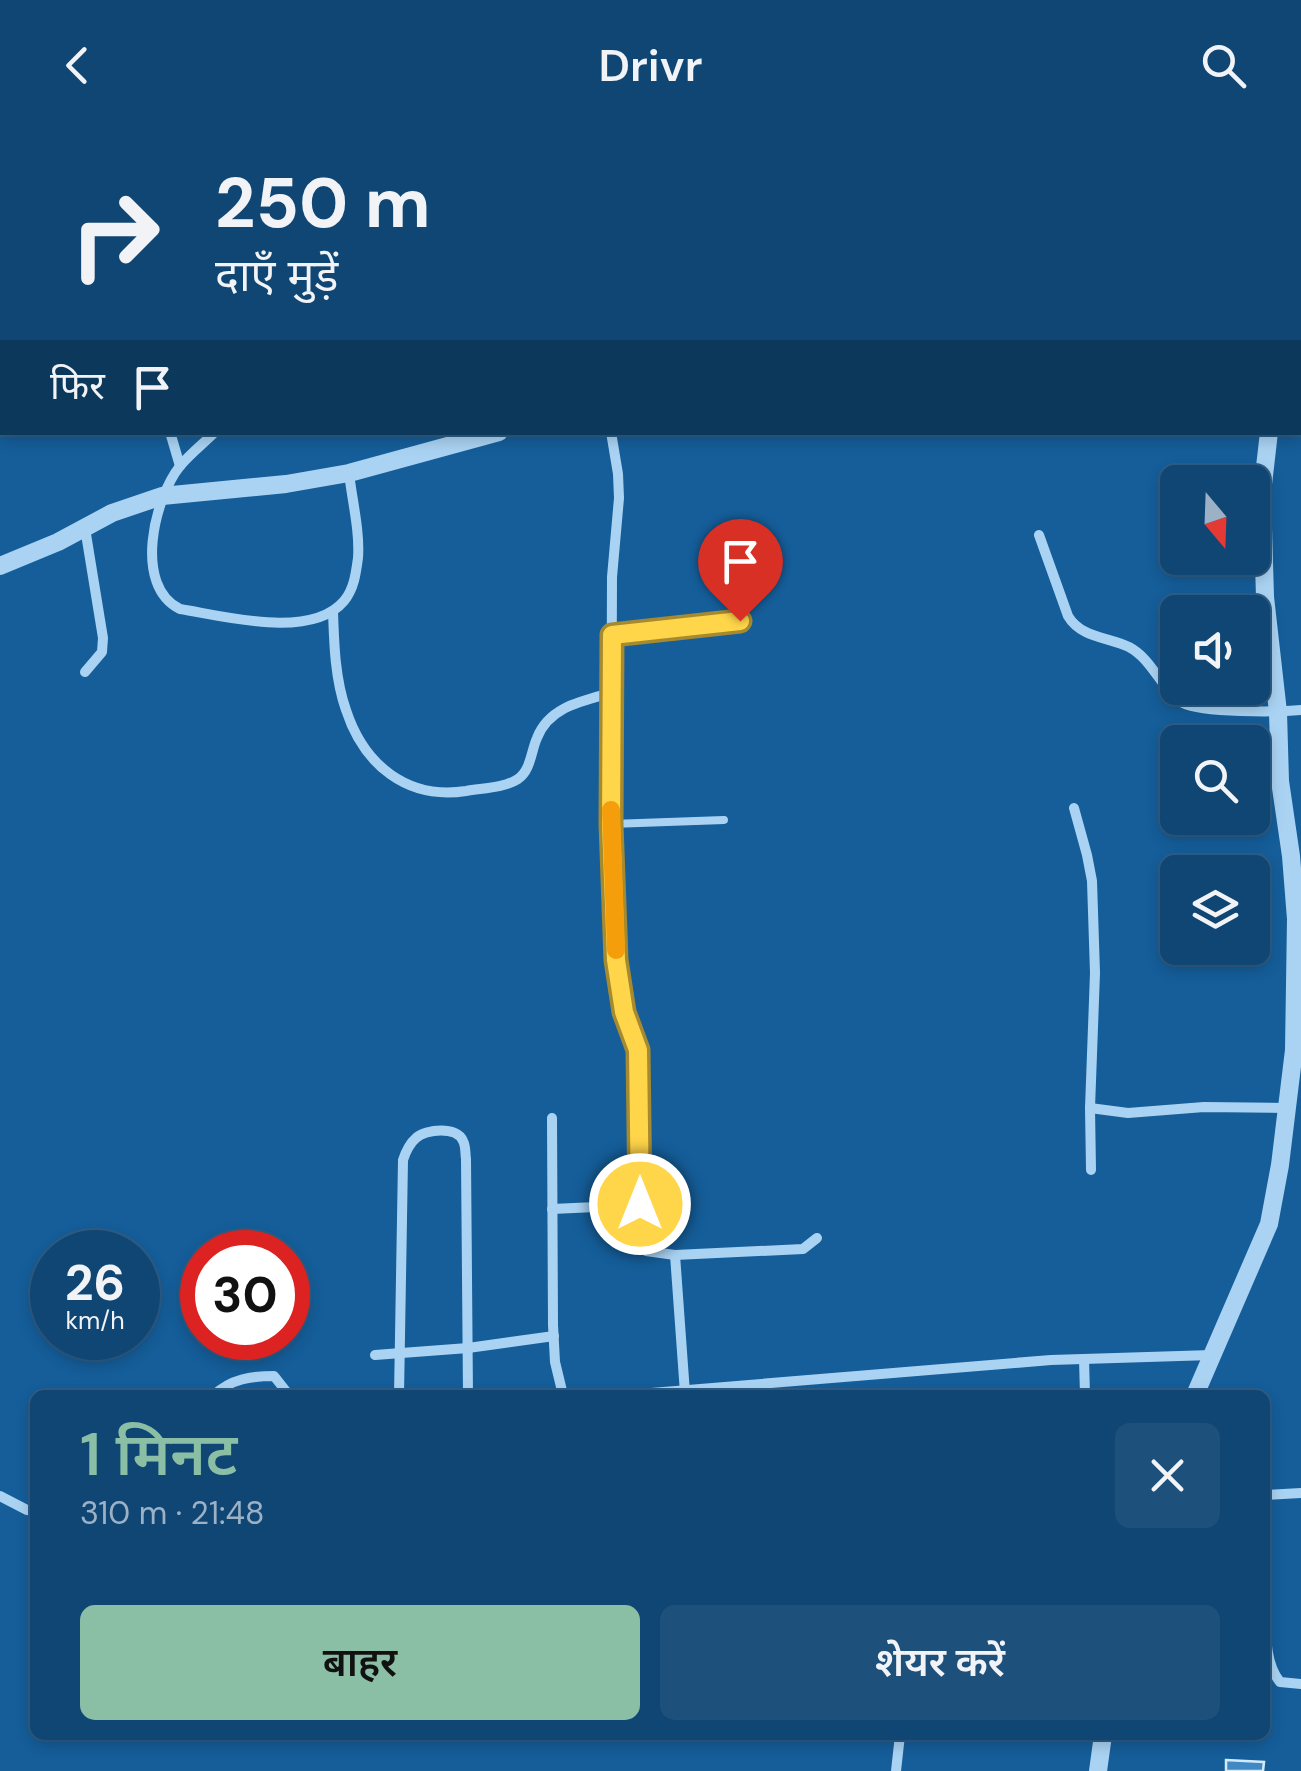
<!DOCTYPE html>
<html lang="hi">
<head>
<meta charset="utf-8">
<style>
	:root { --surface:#104674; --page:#1e507c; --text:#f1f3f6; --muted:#9cb1c5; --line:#305e86; --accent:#8abfa5 }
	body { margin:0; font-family:"DM Sans","Noto Sans Devanagari",sans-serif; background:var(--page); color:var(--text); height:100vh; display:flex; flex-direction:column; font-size:38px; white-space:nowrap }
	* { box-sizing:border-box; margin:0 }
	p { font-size:32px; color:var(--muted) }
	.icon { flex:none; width:55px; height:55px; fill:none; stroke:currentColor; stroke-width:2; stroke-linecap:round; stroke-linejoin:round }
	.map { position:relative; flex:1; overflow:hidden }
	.side { position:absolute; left:30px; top:1260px; width:1240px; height:350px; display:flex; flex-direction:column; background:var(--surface); border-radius:15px; box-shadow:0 5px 15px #0003,0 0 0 2px var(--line) }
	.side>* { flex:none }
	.top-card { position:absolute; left:0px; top:0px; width:1302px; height:305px; box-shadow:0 5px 15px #0003,0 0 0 2px var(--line); background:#104674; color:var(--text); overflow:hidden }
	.needle { width:65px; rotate:161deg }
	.fabs { position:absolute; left:1160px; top:335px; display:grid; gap:20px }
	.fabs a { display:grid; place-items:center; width:110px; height:110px; border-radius:15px; background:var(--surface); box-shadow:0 5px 15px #0003,0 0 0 2px var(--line); font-size:50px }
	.speed { position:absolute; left:30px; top:1100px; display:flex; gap:20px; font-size:50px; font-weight:700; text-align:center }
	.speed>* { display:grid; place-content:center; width:130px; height:130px; border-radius:50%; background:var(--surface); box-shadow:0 5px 15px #0003,0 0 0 2px var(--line); line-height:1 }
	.speed small { font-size:25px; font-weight:400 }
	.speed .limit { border:15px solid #d22; background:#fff; color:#111 }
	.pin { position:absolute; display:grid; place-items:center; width:85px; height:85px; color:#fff; margin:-102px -42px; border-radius:50% 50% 50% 0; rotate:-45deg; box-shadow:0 0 10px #0007 }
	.pin .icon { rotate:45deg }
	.me { position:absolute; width:110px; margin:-55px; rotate:0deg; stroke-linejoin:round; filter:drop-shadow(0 0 8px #0008) }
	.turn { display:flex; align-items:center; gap:35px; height:210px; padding:0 50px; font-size:45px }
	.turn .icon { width:130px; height:130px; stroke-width:2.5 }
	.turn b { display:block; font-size:70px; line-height:85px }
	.then { display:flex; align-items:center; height:95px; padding:0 50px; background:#0003; gap:20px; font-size:38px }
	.round { display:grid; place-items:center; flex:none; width:105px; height:105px; border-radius:15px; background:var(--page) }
	.overview { display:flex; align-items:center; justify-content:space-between; height:170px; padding:0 50px }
	h1 { font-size:60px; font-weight:600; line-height:75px; color:var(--accent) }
	.primary-button { display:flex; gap:20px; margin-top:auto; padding:20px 50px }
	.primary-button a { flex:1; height:115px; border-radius:15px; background:var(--accent); color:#111; font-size:40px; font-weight:600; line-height:115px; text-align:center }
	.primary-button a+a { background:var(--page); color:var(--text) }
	header { display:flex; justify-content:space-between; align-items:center; height:130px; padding:0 50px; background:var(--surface); font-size:45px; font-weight:600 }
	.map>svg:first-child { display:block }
	.building { fill:#4289c3; stroke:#d1eafd; stroke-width:2.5 }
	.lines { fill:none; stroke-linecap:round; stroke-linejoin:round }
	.service { stroke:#aad3f3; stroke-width:8 }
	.minor { stroke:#aad3f3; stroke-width:10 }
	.tertiary { stroke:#aad3f3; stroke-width:18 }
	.route-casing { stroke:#a68a30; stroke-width:25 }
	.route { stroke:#ffd54a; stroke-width:18 }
	.slow { stroke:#f59e0b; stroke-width:18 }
</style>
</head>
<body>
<header><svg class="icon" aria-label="back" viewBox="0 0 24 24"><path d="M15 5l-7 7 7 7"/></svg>Drivr<svg class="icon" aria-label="search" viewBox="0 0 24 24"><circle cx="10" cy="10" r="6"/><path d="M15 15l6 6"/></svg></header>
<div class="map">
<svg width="1301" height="1641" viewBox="0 0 1301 1641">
	<rect width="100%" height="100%" fill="#155e9a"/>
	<polygon class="building" points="1226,1630 1264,1632 1263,1641 1226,1641"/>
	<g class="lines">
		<g class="service">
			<polyline points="612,505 740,491"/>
			<polyline points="611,694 724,690"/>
		</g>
		<g class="minor">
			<polyline points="393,0 403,2"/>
			<polyline points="937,0 938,2"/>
			<polyline points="1013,0 1013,2"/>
			<polyline points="1113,0 1116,2"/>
			<polyline points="137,2 137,0"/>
			<polyline points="216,2 218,0"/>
			<polyline points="496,2 498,0"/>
			<polyline points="1028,2 1034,0"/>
			<polyline points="1300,141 1301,139"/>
			<polyline points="1300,201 1301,201"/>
			<polyline points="170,302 180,336"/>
			<path d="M215,302c-11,11 -25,22 -35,34 -26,33 -47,120 0,143 44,7 131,31 164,-8 10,-12 12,-28 14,-43 2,-27 -6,-58 -9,-85"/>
			<polyline points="611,302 618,344 619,368 612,447 611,705 619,857 624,882 638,921 641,1110 646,1121 675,1125 803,1119 817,1108"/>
			<polyline points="85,398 103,508 102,522 85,542"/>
			<path d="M1039,405l29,81c13,22 40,21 61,31 19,10 28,31 42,46 1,1 11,10 12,10 20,10 95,9 118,7"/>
			<path d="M333,481c1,32 2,68 13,99 18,55 61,90 120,81 17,-3 38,-3 52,-12 13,-9 13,-28 19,-41 12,-31 45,-37 74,-45"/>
			<polyline points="1074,678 1087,725 1092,751 1095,843 1090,978 1091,1040"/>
			<polyline points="1090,978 1128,983 1204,977 1287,978"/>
			<polyline points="552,988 553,1195 555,1232 563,1265"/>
			<polyline points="552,1079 640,1075"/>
			<polyline points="675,1125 685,1263"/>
			<polyline points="375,1225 468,1218 554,1206"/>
			<polyline points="1084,1229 1085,1265"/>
			<path d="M214,1265c17,-16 37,-19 60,-19l15,19"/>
			<path d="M399,1265l4,-235c3,-9 6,-16 13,-22 10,-9 41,-12 47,3 3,5 2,12 3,18l2,236"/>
			<polyline points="627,1265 1051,1230 1212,1225"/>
			<polyline points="1265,1365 1301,1363"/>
			<polyline points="0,1366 27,1380 35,1382"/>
			<path d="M1265,1467c2,27 -3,63 15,85l21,2"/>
			<polyline points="896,1641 900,1605"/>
		</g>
		<g class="tertiary">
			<polyline points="1259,0 1260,2"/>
			<polyline points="0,436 58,412 112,383 162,366 286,354 349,343 499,302"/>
			<polyline points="1195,1265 1269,1094 1280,1035 1294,920 1296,789 1291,726 1280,651 1278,582 1265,467 1262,363 1269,302"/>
			<polyline points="1098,1641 1103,1605"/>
		</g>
	</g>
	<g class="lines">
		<g class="route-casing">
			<polyline id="route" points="640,1074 638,920 624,882 616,830 611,694 612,505 740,491"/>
		</g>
		<use href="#route" class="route"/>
		<polyline class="slow" points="611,680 616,820"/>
	</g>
</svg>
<div class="fabs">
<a><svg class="needle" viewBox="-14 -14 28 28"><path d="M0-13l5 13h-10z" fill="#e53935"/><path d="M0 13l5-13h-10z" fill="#9cb1c5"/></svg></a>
<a><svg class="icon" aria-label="sound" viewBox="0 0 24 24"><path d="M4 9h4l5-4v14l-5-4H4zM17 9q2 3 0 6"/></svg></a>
<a><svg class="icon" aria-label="search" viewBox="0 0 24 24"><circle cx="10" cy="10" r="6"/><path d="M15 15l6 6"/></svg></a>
<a><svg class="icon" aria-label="layers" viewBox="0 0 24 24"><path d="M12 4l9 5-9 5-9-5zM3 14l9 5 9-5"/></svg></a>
</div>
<div class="speed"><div>26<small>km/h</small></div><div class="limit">30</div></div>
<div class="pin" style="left:740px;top:491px;background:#d93025"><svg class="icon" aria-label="arrive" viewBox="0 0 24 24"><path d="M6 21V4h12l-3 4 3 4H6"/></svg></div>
<svg class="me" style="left:640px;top:1074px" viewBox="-20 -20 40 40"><circle r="17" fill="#ffd54a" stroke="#fff" stroke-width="3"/><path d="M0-11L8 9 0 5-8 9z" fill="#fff"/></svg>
<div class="top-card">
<div class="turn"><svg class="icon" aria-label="right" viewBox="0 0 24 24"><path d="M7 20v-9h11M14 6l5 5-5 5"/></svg><div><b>250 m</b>दाएँ मुड़ें</div></div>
<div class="then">फिर<svg class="icon" aria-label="arrive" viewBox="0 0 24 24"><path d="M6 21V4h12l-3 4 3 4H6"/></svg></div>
</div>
<section class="side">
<div class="overview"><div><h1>1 मिनट</h1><p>310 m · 21:48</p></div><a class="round"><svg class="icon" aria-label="close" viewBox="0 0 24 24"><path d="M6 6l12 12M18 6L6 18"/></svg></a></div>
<div class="primary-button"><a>बाहर</a><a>शेयर करें</a></div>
</section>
</div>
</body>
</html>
